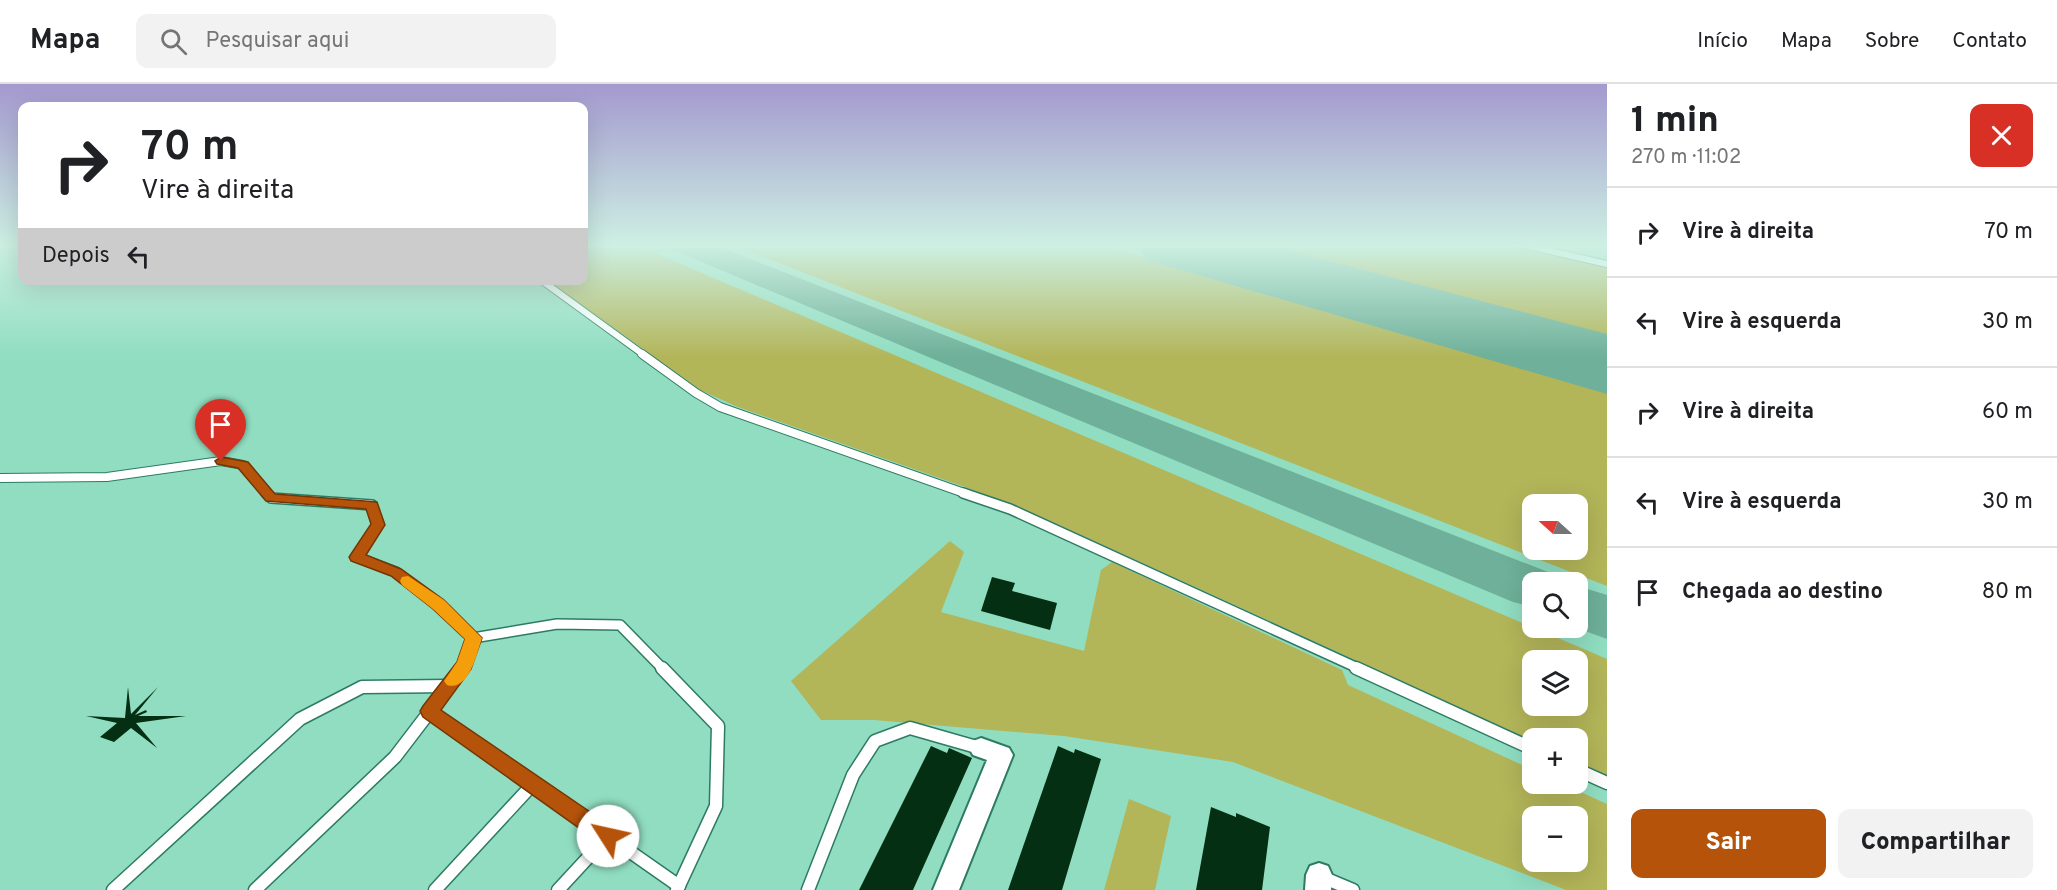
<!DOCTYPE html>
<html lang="pt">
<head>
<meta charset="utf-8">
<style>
	:root { --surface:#fff; --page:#f2f2f2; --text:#202124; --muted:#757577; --line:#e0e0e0; --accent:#b45309 }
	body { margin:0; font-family:Overpass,sans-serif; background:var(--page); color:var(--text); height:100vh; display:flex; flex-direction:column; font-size:22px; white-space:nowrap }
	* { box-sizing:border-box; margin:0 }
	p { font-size:20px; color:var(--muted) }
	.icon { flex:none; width:33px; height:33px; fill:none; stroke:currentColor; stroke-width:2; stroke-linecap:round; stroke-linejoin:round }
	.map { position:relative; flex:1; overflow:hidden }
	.sheet { display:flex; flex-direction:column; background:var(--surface); width:450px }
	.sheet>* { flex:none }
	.top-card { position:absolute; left:18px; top:18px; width:570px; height:183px; border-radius:12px; box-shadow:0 6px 24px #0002; background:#fff; color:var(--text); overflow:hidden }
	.needle { width:39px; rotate:291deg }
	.buttons { position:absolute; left:1522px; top:410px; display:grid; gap:12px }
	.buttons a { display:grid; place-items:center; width:66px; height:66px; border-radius:12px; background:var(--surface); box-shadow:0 6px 24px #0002; font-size:30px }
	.pin { position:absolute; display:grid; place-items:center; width:51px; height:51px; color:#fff; margin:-62px -26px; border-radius:50% 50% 50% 0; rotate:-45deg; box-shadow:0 0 6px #0007 }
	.pin .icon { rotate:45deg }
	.me { position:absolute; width:66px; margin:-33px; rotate:305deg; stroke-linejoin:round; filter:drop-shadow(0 0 4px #0008) }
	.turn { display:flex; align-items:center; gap:21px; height:126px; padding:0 24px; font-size:27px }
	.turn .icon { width:78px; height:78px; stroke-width:2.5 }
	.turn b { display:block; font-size:42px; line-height:51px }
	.then { display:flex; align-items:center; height:57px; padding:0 24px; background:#0003; gap:12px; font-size:22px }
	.round { display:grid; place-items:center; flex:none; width:63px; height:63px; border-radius:12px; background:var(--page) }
	.headline { display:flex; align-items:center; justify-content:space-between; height:102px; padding:0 24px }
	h1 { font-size:36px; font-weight:800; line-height:45px }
	.primary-button { display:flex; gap:12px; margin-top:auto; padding:12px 24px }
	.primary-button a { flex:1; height:69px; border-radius:12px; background:var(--accent); color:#fff; font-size:24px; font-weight:800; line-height:69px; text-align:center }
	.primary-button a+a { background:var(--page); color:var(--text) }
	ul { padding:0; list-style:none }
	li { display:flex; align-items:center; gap:18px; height:90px; padding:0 24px; border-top:2px solid var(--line) }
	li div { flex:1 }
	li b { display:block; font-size:22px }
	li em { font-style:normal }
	header { display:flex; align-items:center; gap:36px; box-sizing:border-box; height:84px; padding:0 30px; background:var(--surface); border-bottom:2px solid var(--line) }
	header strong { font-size:28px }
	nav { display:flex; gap:33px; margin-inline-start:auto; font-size:21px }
	.search { width:420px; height:54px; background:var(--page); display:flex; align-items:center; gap:15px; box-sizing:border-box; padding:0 21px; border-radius:12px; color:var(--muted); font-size:22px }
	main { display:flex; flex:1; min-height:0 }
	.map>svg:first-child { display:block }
	.green { fill:#b3b559; fill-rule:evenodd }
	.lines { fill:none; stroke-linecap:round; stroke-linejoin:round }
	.taxiway { fill:#6eb099; fill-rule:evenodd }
	.runway { fill:#6eb099; fill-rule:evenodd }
	.building { fill:#052f13 }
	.service-far3-casing { stroke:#2d7b64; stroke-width:8 }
	.service-far2-casing { stroke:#2d7b64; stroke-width:10 }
	.service-far1-casing { stroke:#2d7b64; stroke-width:12 }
	.service-casing { stroke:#2d7b64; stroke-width:15 }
	.minor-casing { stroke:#2d7b64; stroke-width:4 }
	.service-far3 { stroke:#fff; stroke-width:6 }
	.service-far2 { stroke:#fff; stroke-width:8 }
	.service-far1 { stroke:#fff; stroke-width:9 }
	.service { stroke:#fff; stroke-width:12 }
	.minor { fill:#fff; fill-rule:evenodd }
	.route { fill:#b45309; stroke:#753606; stroke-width:1.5 }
	.slow { fill:#f59e0b }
</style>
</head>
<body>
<header>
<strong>Mapa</strong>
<div class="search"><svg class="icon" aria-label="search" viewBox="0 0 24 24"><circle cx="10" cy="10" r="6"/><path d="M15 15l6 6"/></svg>Pesquisar aqui</div>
<nav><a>Início</a><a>Mapa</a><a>Sobre</a><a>Contato</a></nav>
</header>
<main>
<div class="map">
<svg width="1607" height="806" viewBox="0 0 1607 806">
	<rect width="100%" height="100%" fill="#90ddc1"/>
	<g class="green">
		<path d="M584,160h50l973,415v116l-29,-13v-24h-45v3l-496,-226 -72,-28 -227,-80 -38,-17 -152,-109 36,-1zM1533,576h45v45h-45z"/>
		<path d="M730,160h369l508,148v194zM1533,420h45v45h-45z"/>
		<polygon points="1248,160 1511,160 1607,182 1607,255"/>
		<path d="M950,457l14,11 -23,60 143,39 17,-81 11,-8 230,108 6,15 185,85v13h28l46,21v86h-41l-333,-128 -169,-26 -190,-16h-53l-30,-39zM1533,732h45v45h-45z"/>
		<polygon points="1129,715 1171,732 1155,806 1104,806"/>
	</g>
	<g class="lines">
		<g class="taxiway">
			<polygon points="669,160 712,160 1553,490 1557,498 1533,498 1533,523 1513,518 673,166"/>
			<polygon points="1578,502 1607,511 1607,555 1574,543 1578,543"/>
		</g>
		<polygon class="runway" points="1136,160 1265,160 1607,250 1607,310 1147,176"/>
	</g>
	<g class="building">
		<polygon points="992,493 1015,499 1012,507 1057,519 1050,546 981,527"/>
		<polygon points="128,603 131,630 158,603 135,631 146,626 147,628 138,632 186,632 136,639 157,664 131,644 114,658 100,653 117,639 86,632 125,634"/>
		<polygon points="931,662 947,669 949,664 972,674 913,806 859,806"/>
		<polygon points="1058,662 1074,669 1075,665 1101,675 1062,806 1008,806"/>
		<polygon points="1211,723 1236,733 1236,729 1270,743 1262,806 1196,806"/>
	</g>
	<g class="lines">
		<g class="service-far3-casing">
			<g id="service-far3">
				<polyline points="1520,160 1607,180"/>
				<polyline points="541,196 644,271"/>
			</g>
		</g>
		<g class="service-far2-casing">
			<g id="service-far2">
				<polyline points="642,270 696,309 720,323 967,410"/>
				<polyline points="0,394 107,393 221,377 243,381 268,410"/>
			</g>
		</g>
		<g class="service-far1-casing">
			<g id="service-far1">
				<polyline points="266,409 271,414 372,421 378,441 356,473 396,488 439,520 473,554 462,585"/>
				<polyline points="963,409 1010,425 1360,585"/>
				<polyline points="473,554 557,540 620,541 663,585"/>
			</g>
		</g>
		<g class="service-casing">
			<g id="service">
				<polyline points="662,584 718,642 716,722 677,806"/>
				<polyline points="1356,584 1533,665"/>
				<polyline points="429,627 679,802"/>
				<polyline points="1578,686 1607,699"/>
				<polyline points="1322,793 1353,806"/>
				<polyline points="113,806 300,635 362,603 449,602"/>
				<polyline points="255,806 395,673 463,584"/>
				<polyline points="435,806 533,700"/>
				<polyline points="558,806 608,752"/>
				<polyline points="808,806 853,691 875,657 910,644 980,664"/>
			</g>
		</g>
		<g class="minor-casing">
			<g id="minor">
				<polygon points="981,654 1009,664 1013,671 959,806 933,806 987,676 973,671 969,664 973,657"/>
				<polygon points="1319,779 1328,782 1332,791 1331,806 1305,806 1306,791 1310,782"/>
			</g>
		</g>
		<use href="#service-far3" class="service-far3"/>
		<use href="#service-far2" class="service-far2"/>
		<use href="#service-far1" class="service-far1"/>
		<use href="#service" class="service"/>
		<use href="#minor" class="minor"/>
	</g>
	<linearGradient id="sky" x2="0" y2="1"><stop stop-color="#a499cf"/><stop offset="0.59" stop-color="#cdf0e3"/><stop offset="1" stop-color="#cdf0e3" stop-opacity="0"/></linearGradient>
	<rect width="1607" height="273" fill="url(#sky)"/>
	<polygon class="route" points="221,373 248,378 275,410 377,418 385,441 366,471 401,485 444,516 482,554 471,585 441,626 615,745 618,752 615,759 608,762 600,759 423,633 420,627 423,622 457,578 465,555 433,525 391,492 351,477 349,473 371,440 366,425 266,417 238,384 217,380 215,377"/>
	<path class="slow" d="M408,492l36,24 38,38c-5,15 -13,54 -35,47l-3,-4 13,-19 8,-23 -32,-30 -31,-24 -2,-4 2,-4z"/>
</svg>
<div class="buttons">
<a><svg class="needle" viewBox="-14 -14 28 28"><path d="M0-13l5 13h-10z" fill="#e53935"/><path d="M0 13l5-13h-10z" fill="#757577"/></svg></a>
<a><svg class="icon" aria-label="search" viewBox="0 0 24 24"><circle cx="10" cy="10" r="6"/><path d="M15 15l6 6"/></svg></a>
<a><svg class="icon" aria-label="layers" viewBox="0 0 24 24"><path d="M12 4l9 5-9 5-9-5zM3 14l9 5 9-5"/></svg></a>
<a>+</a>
<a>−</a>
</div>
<div class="pin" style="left:221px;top:377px;background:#d93025"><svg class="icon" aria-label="arrive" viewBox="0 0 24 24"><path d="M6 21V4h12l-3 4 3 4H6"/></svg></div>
<svg class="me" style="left:608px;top:752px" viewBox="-20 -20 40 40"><circle r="19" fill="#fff"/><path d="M0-13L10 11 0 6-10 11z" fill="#b45309"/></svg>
<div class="top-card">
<div class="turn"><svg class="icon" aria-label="right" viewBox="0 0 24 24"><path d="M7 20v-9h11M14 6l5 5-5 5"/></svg><div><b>70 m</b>Vire à direita</div></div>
<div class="then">Depois<svg class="icon" aria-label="left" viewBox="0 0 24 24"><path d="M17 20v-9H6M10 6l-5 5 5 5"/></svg></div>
</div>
</div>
<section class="sheet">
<div class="headline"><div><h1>1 min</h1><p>270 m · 11:02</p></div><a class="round" style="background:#d93025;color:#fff"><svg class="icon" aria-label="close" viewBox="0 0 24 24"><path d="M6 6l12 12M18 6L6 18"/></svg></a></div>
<ul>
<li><svg class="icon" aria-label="right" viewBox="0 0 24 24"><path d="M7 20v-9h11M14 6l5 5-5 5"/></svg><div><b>Vire à direita</b></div><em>70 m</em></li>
<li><svg class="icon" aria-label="left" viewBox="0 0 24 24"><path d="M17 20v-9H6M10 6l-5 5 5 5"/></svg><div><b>Vire à esquerda</b></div><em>30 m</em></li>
<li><svg class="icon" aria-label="right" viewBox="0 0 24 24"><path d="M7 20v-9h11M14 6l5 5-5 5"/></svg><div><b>Vire à direita</b></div><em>60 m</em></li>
<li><svg class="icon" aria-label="left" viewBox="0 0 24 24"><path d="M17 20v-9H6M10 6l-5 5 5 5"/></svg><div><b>Vire à esquerda</b></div><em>30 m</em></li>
<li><svg class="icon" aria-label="arrive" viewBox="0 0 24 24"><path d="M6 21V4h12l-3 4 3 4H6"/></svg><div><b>Chegada ao destino</b></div><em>80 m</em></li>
</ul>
<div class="primary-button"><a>Sair</a><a>Compartilhar</a></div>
</section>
</main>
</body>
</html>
